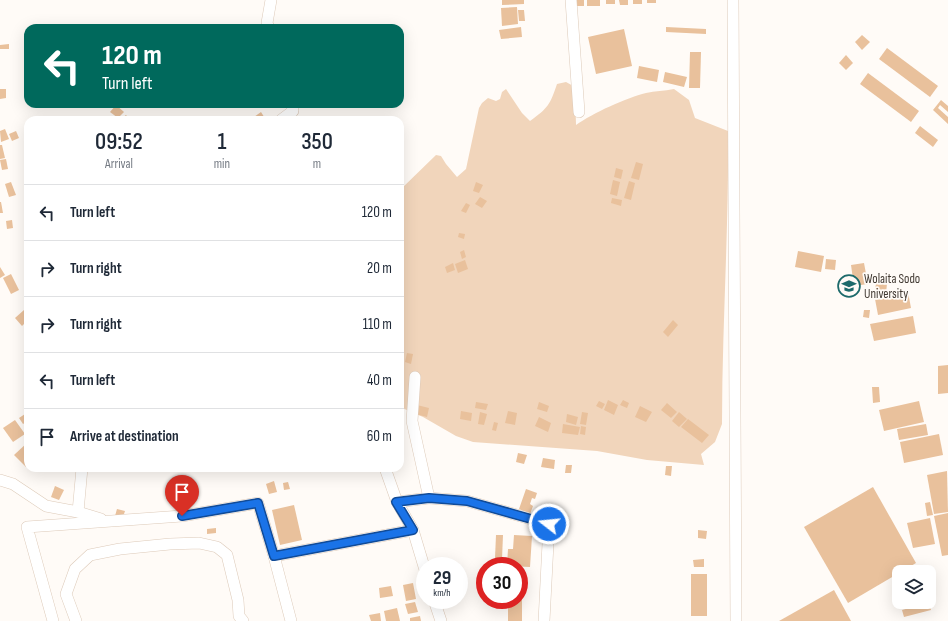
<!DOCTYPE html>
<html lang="en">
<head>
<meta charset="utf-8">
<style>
	:root { --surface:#fff; --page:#f6f6f7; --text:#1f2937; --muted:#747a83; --line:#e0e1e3 }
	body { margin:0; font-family:"Sofia Sans Condensed",sans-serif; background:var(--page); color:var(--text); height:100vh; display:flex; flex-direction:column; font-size:15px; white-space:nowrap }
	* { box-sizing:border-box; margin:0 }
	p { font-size:13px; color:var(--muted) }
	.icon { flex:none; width:22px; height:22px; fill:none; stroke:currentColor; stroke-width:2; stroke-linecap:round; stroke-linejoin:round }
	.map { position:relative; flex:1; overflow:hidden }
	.details { position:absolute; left:24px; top:116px; width:380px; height:356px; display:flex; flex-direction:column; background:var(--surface); border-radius:12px; box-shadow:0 4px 16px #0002 }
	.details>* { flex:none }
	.top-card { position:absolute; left:24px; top:24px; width:380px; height:84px; border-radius:12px; box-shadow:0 4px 16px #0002; background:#00695c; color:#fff; overflow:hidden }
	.buttons { position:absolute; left:892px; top:565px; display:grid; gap:8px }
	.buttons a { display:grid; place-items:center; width:44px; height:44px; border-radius:8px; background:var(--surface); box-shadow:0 4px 16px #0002; font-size:20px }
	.speed { position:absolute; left:416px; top:557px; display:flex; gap:8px; font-size:20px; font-weight:700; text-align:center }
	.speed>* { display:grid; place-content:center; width:52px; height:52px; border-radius:50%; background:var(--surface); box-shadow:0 4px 16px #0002; line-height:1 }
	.speed small { font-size:10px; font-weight:400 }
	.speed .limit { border:6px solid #d22; background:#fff; color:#111 }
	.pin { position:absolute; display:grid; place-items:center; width:34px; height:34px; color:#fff; margin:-41px -17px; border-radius:50% 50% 50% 0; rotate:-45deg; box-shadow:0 0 4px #0007 }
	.pin .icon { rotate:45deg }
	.me { position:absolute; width:44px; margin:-22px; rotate:286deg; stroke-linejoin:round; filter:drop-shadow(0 0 3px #0008) }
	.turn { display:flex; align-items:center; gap:14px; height:84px; padding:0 12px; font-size:18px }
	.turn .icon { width:52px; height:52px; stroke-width:2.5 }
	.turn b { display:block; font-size:28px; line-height:34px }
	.eta { display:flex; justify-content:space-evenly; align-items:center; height:68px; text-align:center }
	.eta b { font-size:24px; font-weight:600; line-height:28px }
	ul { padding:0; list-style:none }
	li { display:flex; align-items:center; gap:12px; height:56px; padding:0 12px; border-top:1px solid var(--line) }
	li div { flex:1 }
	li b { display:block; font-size:15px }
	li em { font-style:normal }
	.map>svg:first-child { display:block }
	.green { fill:#f1d5bb }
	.building { fill:#e9c19c }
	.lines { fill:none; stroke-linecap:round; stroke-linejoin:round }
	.minor-casing { stroke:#ddcab9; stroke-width:12 }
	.minor { stroke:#fff; stroke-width:11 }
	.route-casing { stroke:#114b97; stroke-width:10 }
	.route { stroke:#1a73e8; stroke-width:7 }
	.labels { text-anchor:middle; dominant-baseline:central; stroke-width:3.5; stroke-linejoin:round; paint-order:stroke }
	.poi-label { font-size:13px; fill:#413932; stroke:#fffbf7; text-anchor:start }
</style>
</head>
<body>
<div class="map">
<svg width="948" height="621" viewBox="0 0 948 621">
	<rect width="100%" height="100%" fill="#fffbf7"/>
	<path class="green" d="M566,82l9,5 1,38c17,-12 50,-27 70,-32 9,-2 18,-2 28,-4l15,11 6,18 33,13c1,98 -6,195 -6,293l-7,18 -14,12 3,11 -57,-5 -50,-9 -124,-9 -17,-6 -33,-19 -23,-10v-217l36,-35 5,1 5,8 11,13 9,-8 13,-61 3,-5 6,-5 8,3 4,-2 2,-7 4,-3 16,24 8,8c18,-13 20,-16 27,-37z"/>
	<g class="building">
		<polygon points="502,0 524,0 524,4 502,5"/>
		<rect x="577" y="0" width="7" height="6"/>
		<rect x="587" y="0" width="13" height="6"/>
		<rect x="606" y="0" width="9" height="4"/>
		<polygon points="619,0 628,0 628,5 620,5"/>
		<rect x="633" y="0" width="9" height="4"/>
		<rect x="647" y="0" width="9" height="3"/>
		<polygon points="517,7 518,24 502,26 501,8"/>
		<polygon points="518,10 524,10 525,21 519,21"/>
		<polygon points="521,27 522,37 501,39 499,30"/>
		<polygon points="666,27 706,29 706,34 666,32"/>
		<polygon points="624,29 632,66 596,74 588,37"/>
		<polygon points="862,35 870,42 862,50 855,42"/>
		<polygon points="9,44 9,49 0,49 0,45"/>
		<polygon points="887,48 938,86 930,97 879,59"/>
		<polygon points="690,52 701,52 700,88 689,88"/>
		<polygon points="846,55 853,63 846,70 839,63"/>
		<polygon points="639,66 659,70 657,82 637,78"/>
		<polygon points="665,72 687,77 684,87 663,82"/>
		<polygon points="868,73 919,111 911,122 860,84"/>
		<polygon points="0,89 6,89 6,98 0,99"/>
		<polygon points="941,100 948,106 948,112 940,105 938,108 948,117 948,124 933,110"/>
		<polygon points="116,105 124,112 118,118 110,112"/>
		<polygon points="261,112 266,120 252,120 251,119"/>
		<polygon points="126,115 130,120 123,120 122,118"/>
		<polygon points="920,126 938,140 933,147 915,133"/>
		<polygon points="5,129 9,139 1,142 0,131"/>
		<polygon points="16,131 19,138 12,141 9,134"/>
		<polygon points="0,145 2,145 5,158 0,159"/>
		<polygon points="6,159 8,169 2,170 0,160"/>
		<polygon points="636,162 643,164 639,180 631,178"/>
		<polygon points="616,168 623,170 621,179 614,177"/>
		<polygon points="613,180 620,182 617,196 610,194"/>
		<polygon points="629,181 635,183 631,200 624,198"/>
		<polygon points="11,182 16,195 9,197 5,184"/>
		<polygon points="476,182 483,185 479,193 473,191"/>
		<polygon points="480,197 487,201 482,208 475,204"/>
		<polygon points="612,198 622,200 621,206 611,203"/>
		<polygon points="0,202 1,202 3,213 0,213"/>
		<polygon points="466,203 470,205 466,213 461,211"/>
		<polygon points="12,220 13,228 7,229 6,221"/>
		<polygon points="459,233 465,234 464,239 458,237"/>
		<polygon points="464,250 466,257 462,259 460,252"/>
		<polygon points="798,251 824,256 821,272 795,267"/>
		<polygon points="826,259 836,260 835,270 825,269"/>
		<polygon points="465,260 468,269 458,273 455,264"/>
		<polygon points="453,263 455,270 447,273 445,267"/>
		<polygon points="864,263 868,284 854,286 851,265"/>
		<polygon points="0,267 5,275 0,278"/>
		<polygon points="11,274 19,290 11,294 3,278"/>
		<polygon points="876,283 887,284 886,293 875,291"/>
		<polygon points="908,292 911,308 878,315 875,299"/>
		<polygon points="24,310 28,314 28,320 22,326 15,318"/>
		<polygon points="864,310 870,310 869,318 863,317"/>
		<polygon points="913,316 916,333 874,341 870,324"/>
		<polygon points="673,320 678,325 668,337 663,332"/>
		<polygon points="407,353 413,354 411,364 405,362"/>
		<polygon points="948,365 948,393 938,394 938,366"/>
		<polygon points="872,387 879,387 880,402 873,403"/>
		<polygon points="608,400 618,405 614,415 604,410"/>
		<polygon points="623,400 629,403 627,408 620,405"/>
		<polygon points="599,401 605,404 602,409 596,406"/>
		<polygon points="919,401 924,422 884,431 879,410"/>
		<polygon points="476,402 488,404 486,410 475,408"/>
		<polygon points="539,402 549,406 547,412 537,409"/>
		<polygon points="667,403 677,412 671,418 661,410"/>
		<polygon points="417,405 429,408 427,417 415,414"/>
		<polygon points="640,406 652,412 646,422 635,417"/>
		<polygon points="461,411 472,413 471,421 460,419"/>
		<polygon points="508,411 517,413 515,425 505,423"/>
		<polygon points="480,412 487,414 484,425 478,424"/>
		<polygon points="582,412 588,413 586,425 580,424"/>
		<polygon points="679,412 687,419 679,427 672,421"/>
		<polygon points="25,414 28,421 23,424 19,418"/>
		<polygon points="567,414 578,417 576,425 566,422"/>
		<polygon points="539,417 551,423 548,432 535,426"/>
		<polygon points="688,419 709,435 702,443 681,427"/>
		<polygon points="15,420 25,434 13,442 3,428"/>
		<polygon points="494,422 498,423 496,431 492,430"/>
		<polygon points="563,424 580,427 578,435 562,433"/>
		<polygon points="926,424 928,435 899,440 897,429"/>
		<polygon points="581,426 586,427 585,435 580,434"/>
		<polygon points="939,434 943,455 904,463 900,442"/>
		<polygon points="28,442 28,465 26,467 14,455"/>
		<polygon points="518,453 527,455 524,464 516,462"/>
		<polygon points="543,458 555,460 554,469 541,467"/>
		<polygon points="566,465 572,465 571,473 565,473"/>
		<polygon points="666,466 672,466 671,476 665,475"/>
		<polygon points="947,471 948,512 934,514 927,475"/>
		<polygon points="274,481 277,492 269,494 266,484"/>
		<polygon points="288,482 290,489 284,490 283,483"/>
		<polygon points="55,486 64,490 59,500 51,497"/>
		<polygon points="873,487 916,563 848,603 804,527"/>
		<polygon points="526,489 537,493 535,499 532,498 530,504 533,506 530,514 519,509"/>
		<polygon points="930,502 933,515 927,516 925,503"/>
		<polygon points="294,505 302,540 280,545 272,510"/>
		<polygon points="117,509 125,511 123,517 115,516"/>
		<polygon points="948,513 948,555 942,556 934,516"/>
		<polygon points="930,518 935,544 913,548 907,523"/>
		<polygon points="216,528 216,533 207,534 207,529"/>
		<polygon points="698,530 707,531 706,539 698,538"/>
		<polygon points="496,535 503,535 502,559 495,558"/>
		<polygon points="514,535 532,536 530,567 507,566 508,549 513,549"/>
		<polygon points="704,559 704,567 694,567 693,560"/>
		<rect x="691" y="574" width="16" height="42"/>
		<polygon points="413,583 416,599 406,601 403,585"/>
		<polygon points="391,586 393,596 380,598 379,588"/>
		<polygon points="834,590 851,621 779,621"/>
		<polygon points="519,595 522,595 522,621 508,621 508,600 519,600"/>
		<polygon points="415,602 418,612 408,614 405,604"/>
		<polygon points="916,602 929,602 931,610 904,617 902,610 917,606"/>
		<polygon points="397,608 400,621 386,621 384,611"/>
		<polygon points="380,613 381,621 371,621 369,615"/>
		<polygon points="420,616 421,621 410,621 410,618"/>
	</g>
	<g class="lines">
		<g class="minor-casing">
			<g id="minor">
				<polyline points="571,0 579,112"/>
				<polyline points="733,0 736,621"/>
				<polyline points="269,28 267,23 271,0"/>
				<polyline points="281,120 293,111 292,104"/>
				<polyline points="385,468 397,502"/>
				<polyline points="0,480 13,484 46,506 78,512 101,519"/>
				<polyline points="429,498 467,501 549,524 544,621"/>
				<polyline points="78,512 82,468"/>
				<polyline points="413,530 397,502 429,498 412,421 415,377"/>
				<polyline points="274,556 413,530 425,570"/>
				<polyline points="434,600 441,621"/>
				<polyline points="53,621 27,527 182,516 258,503 274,556 291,621"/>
				<polyline points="76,621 66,594 75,569 90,555 120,549 170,544 199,543 217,547 227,555 238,600 239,616 243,621"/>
			</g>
		</g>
		<use href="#minor" class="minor"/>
	</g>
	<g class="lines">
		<g class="route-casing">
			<polyline id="route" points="182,516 258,503 274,556 413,530 396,502 429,498 467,501 549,524"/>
		</g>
		<use href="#route" class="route"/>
	</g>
	<defs>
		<g id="university-ring" transform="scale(1.15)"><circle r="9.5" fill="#fffbf7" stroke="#1d6a6b" stroke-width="1.5"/><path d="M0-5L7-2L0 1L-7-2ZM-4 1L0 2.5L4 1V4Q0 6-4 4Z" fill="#1d6a6b"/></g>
	</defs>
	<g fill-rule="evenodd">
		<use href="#university-ring" x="849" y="286"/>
	</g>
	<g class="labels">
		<g class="poi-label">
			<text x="864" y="279">Wolaita Sodo<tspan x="864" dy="15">University</tspan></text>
		</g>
	</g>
</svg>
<div class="buttons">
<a><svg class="icon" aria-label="layers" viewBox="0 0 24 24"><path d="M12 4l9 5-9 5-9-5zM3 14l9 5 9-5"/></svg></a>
</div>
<div class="speed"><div>29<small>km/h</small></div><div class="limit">30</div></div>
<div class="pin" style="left:182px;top:516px;background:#d93025"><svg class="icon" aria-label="arrive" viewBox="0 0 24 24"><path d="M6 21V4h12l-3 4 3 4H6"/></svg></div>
<svg class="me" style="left:549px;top:524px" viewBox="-20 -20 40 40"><circle r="17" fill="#1a73e8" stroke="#fff" stroke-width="3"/><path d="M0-11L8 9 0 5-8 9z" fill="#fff"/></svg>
<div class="top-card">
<div class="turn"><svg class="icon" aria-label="left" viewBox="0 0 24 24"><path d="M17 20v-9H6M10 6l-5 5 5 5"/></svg><div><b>120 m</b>Turn left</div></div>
</div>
<section class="details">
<div class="eta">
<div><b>09:52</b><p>Arrival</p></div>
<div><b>1</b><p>min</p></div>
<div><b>350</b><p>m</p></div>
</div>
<ul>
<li><svg class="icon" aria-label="left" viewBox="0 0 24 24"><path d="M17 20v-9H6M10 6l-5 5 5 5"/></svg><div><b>Turn left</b></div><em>120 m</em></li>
<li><svg class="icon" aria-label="right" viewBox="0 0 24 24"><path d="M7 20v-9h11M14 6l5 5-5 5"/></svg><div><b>Turn right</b></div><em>20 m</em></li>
<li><svg class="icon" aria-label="right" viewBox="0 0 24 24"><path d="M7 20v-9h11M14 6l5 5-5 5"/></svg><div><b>Turn right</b></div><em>110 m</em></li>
<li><svg class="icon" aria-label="left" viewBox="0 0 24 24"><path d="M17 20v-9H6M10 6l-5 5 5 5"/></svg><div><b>Turn left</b></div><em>40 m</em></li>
<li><svg class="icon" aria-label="arrive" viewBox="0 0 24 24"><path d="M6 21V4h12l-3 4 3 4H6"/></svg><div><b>Arrive at destination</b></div><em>60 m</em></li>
</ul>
</section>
</div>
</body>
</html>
